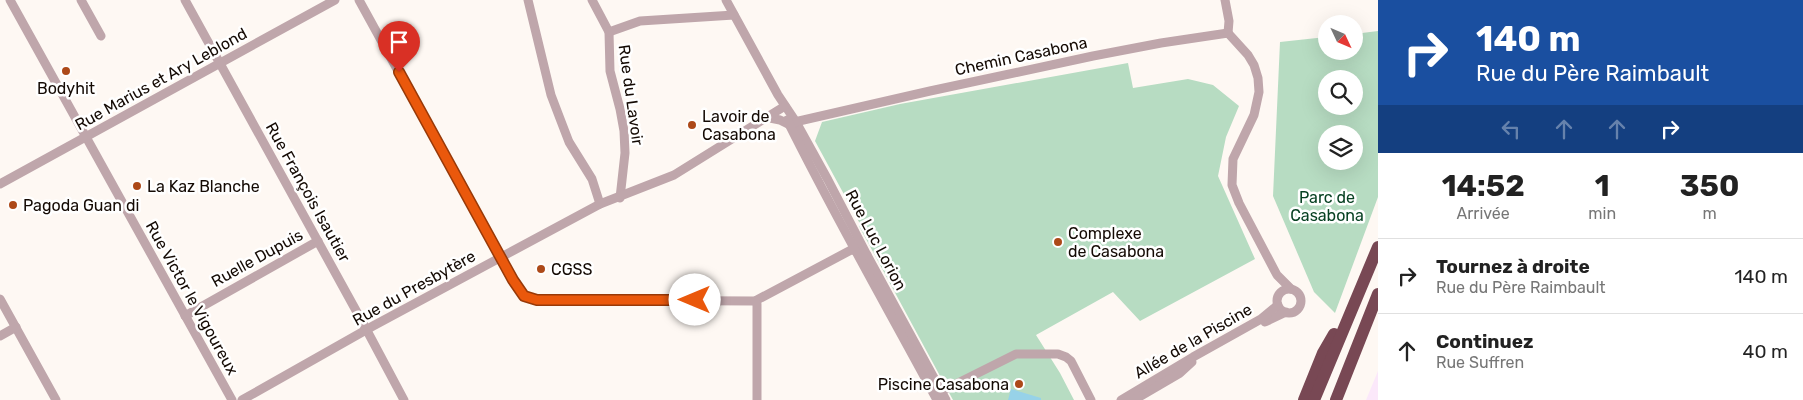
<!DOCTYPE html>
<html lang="fr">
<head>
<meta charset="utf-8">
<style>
	:root { --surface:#fff; --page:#f6f6f6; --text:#222; --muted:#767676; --line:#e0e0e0 }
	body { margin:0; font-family:Rubik,sans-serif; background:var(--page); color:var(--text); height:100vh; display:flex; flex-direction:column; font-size:19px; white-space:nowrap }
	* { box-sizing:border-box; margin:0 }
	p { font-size:16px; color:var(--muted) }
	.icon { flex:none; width:28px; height:28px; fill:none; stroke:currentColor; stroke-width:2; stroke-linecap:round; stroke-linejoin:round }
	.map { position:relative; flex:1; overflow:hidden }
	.side { display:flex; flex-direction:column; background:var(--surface); width:425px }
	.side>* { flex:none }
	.guide { background:#1a4fa0; color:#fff; overflow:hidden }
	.needle { width:32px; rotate:134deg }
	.fabs { position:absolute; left:1318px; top:15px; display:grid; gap:10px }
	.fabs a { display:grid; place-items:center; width:45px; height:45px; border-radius:50%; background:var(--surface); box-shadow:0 5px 20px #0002; font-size:25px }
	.pin { position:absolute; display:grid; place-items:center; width:42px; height:42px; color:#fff; margin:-51px -21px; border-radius:50% 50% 50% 0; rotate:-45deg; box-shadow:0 0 5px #0007 }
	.pin .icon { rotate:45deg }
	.me { position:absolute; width:55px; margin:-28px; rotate:270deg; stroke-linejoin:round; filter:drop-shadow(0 0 4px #0008) }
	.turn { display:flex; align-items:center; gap:18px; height:105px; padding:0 15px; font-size:22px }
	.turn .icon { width:65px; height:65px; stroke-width:2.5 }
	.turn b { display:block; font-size:35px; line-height:42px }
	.lanes { display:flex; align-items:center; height:48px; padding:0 15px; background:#0003; justify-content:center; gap:25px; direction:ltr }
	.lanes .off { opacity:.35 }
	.eta { display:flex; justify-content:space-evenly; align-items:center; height:85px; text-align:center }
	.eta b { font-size:30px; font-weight:700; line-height:35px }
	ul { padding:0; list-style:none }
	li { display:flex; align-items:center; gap:15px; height:75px; padding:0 15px; border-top:1px solid var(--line) }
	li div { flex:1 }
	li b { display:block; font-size:19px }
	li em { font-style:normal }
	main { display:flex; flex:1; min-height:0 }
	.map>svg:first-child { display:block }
	.commercial { fill:#fbe8fa }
	.green { fill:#b7dcc2; fill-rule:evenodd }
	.water { fill:#97d2e8 }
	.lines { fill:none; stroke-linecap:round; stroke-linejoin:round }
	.minor { stroke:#bfa6ab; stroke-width:9 }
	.highway { stroke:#784854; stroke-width:12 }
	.route-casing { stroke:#983908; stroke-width:12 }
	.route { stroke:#ea580c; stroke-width:9 }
	.poi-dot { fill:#ad4918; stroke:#fff; stroke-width:2 }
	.labels { text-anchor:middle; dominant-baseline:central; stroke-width:5; stroke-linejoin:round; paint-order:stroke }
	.street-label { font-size:16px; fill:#140a04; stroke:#fff }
	.poi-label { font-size:16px; fill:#140a04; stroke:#fff; text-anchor:start }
	.park-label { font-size:16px; fill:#084223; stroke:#fff }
</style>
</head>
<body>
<main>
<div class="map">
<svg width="1378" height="400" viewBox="0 0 1378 400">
	<rect width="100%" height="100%" fill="#fef8f3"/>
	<polygon class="commercial" points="1378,371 1378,400 1366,400"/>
	<g class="green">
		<path d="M1378,31v166l-43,116 -21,-21 -41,-96 7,-154 46,-5v14h28v-17zM1326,79h28v27h-28zM1326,134h28v27h-28z"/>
		<polygon points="1128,63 1133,88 1188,79 1213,85 1239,106 1226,137 1218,176 1255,259 1140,321 1113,292 1036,335 1060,373 1074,400 953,400 859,226 859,222 815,141 822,122 900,104"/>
	</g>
	<polygon class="water" points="1011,389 1041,398 1041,400 1008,400"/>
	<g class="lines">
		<g class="minor">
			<polyline points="10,0 232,400"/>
			<polyline points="81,0 101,36"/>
			<polyline points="185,0 364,325 404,400"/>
			<polyline points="359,0 513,280 524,296 537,300 755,301 851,250 859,251 867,255"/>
			<polyline points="528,0 551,95 559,116 569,142 592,179 600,204"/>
			<polyline points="592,0 609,32 610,71 620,109 624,131 625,153 620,198"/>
			<polyline points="726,0 778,95 796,122 828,180 867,255 946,400"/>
			<polyline points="1225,0 1229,21 1228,33"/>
			<polyline points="609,32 640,21 734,15"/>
			<polyline points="1228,33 1248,55 1254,65 1258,78 1259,92 1254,115 1233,159 1232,185 1239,203 1277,275 1291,289"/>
			<polyline points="765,117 780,120 790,125 799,121 930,91 1093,56 1161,43 1228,33"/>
			<path d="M787,120c47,95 100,187 150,280"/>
			<polyline points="0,184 335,0"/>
			<circle cx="1289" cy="301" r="12"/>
			<polyline points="0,299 56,400"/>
			<polyline points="755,301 757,304 757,400"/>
			<polyline points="185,316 318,241"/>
			<polyline points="1265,322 1286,312"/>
			<polyline points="0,336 16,327"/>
			<polyline points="936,394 1016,354 1058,354 1066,357 1071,361 1091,400"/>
			<polyline points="242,400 373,326 600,204 674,175 785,106"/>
			<polyline points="1121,400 1193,357 1261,319 1278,305"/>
			<polyline points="1134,400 1180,373 1192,362"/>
		</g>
		<g class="highway">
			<polyline points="1304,400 1323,353 1334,334"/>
			<polyline points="1314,400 1378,247"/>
			<polyline points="1336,400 1378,294"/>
		</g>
	</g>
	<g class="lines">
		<g class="route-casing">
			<polyline id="route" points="399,72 513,280 524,296 537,300 695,300"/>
		</g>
		<use href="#route" class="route"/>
	</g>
	<g class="poi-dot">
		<circle cx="66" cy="71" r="5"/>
		<circle cx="692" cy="125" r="5"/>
		<circle cx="137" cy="186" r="5"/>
		<circle cx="13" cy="205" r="5"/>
		<circle cx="1058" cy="242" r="5"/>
		<circle cx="541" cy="269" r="5"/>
		<circle cx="1019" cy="384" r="5"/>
	</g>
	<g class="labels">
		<g class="street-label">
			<text transform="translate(1021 56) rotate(-12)">Chemin Casabona</text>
			<text transform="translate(161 79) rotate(-29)">Rue Marius et Ary Leblond</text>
			<text transform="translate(631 95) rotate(82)">Rue du Lavoir</text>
			<text transform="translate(308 192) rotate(61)">Rue François Isautier</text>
			<text transform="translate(876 240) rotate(62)">Rue Luc Lorion</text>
			<text transform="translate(257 258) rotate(-29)">Ruelle Dupuis</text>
			<text transform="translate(414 288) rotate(-29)">Rue du Presbytère</text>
			<text transform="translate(192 298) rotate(61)">Rue Victor le Vigoureux</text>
			<text transform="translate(1193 341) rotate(-30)">Allée de la Piscine</text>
		</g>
		<g class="poi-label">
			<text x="66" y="88" text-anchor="middle">Bodyhit</text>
			<text x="702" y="116">Lavoir de<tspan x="702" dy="18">Casabona</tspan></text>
			<text x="147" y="186">La Kaz Blanche</text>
			<text x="23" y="205">Pagoda Guan di</text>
			<text x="1068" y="233">Complexe<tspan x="1068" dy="18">de Casabona</tspan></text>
			<text x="551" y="269">CGSS</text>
			<text x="1009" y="384" text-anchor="end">Piscine Casabona</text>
		</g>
		<g class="park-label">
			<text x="1327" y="197">Parc de<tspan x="1327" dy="18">Casabona</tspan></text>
		</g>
	</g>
</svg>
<div class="fabs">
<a><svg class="needle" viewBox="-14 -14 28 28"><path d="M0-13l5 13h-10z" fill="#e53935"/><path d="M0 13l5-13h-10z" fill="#767676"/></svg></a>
<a><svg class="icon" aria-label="search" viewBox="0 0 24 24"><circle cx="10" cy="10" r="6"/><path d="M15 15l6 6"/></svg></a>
<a><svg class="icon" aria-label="layers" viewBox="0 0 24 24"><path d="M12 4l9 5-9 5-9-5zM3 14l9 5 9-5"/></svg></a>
</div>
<div class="pin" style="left:399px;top:72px;background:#d93025"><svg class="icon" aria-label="arrive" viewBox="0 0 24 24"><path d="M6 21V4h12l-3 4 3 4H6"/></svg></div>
<svg class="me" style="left:695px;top:300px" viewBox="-20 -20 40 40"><circle r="19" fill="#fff"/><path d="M0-13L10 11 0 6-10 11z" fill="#ea580c"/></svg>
</div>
<section class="side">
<div class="guide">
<div class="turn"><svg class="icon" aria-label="right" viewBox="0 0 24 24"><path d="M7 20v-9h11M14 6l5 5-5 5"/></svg><div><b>140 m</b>Rue du Père Raimbault</div></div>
<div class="lanes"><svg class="icon off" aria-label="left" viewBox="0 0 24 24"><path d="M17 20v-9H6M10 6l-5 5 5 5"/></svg><svg class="icon off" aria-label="ahead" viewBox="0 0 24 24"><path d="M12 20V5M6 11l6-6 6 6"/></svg><svg class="icon off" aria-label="ahead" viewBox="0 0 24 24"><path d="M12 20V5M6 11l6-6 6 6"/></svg><svg class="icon" aria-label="right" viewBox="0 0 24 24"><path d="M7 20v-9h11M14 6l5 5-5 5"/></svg></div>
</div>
<div class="eta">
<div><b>14:52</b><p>Arrivée</p></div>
<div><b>1</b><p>min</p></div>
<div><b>350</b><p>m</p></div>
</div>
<ul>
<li><svg class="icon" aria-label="right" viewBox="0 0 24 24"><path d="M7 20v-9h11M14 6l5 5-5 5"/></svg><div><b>Tournez à droite</b><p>Rue du Père Raimbault</p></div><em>140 m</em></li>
<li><svg class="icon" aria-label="ahead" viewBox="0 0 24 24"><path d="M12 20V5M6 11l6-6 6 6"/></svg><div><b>Continuez</b><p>Rue Suffren</p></div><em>40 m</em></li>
</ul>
</section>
</main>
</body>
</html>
